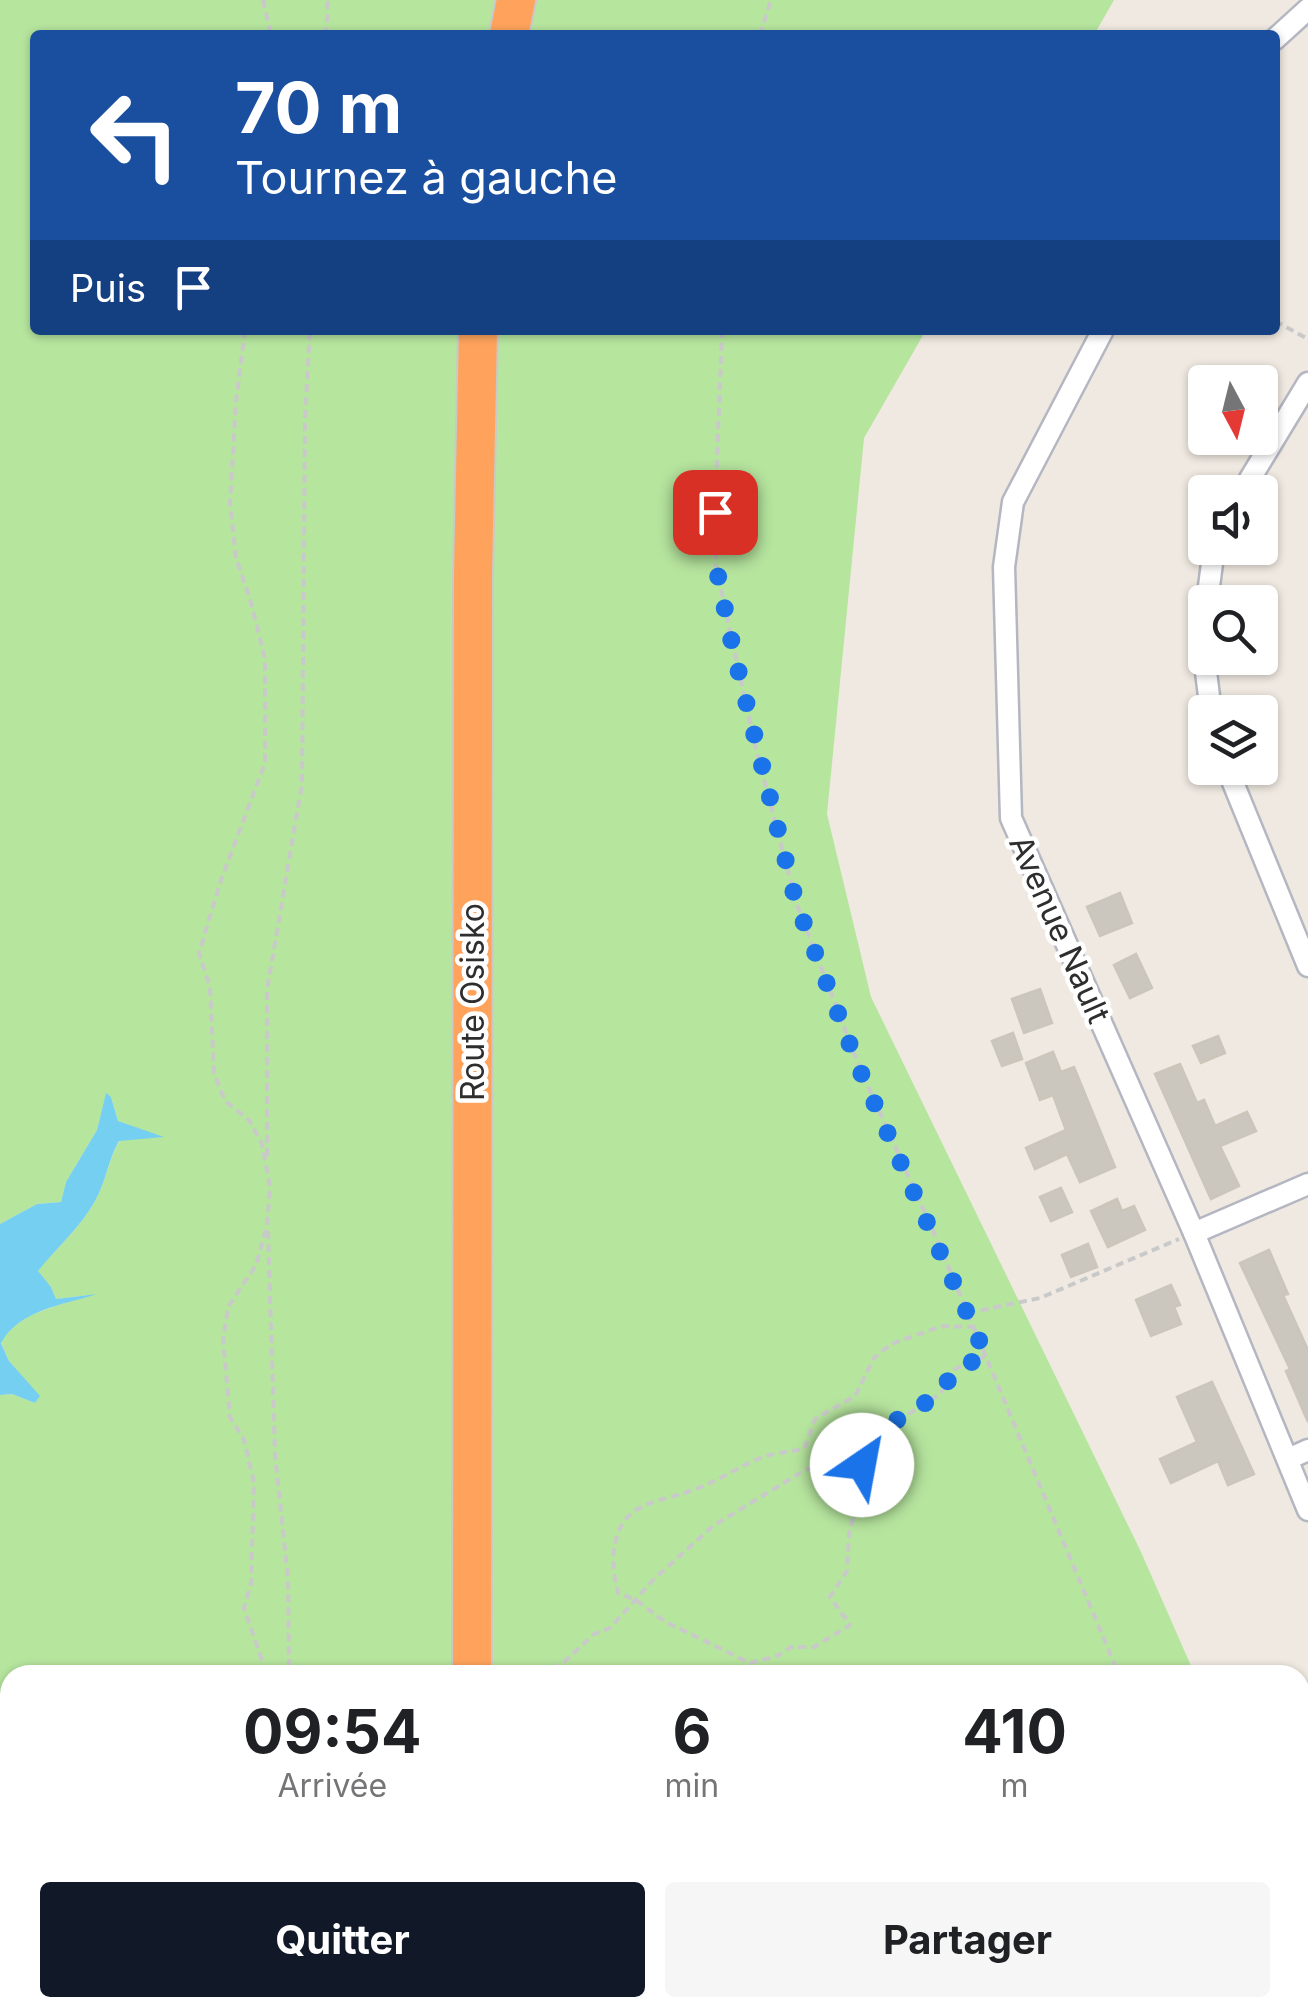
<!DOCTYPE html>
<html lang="fr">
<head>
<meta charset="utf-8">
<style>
	:root { --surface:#fff; --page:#f6f6f6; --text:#202124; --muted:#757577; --accent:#111827 }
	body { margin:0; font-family:Inter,sans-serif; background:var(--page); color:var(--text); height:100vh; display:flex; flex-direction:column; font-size:38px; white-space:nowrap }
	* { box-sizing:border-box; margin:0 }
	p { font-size:32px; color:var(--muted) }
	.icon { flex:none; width:55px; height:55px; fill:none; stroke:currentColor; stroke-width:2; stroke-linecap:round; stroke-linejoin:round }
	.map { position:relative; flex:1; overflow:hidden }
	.drawer { position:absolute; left:0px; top:1665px; width:1310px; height:352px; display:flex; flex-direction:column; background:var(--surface); border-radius:30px 30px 0 0; box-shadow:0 2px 8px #0004 }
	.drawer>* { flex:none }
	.guide { position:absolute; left:30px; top:30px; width:1250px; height:305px; border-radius:10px; box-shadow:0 2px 8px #0004; background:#1a4fa0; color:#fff; overflow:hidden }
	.needle { width:65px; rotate:173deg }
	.buttons { position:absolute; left:1188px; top:365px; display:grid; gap:20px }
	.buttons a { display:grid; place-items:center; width:90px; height:90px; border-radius:10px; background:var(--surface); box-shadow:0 2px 8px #0004; font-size:50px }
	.pin { position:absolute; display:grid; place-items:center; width:85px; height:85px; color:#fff; margin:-42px; border-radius:20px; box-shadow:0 5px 15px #0006 }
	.me { position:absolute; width:110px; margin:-55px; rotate:33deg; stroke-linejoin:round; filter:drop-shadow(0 0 8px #0008) }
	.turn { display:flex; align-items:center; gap:35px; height:210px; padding:0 40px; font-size:45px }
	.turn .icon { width:130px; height:130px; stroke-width:2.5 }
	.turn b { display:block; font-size:70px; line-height:85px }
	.then { display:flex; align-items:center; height:95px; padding:0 40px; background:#0003; gap:20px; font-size:38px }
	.eta { display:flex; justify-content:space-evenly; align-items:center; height:170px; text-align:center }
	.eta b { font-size:60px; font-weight:700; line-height:70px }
	.button { display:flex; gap:20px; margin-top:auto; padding:20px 40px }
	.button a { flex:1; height:115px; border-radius:10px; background:var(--accent); color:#fff; font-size:40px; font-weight:700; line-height:115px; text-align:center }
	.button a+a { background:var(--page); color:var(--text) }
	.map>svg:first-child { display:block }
	.green { fill:#b6e59e }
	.water { fill:#75cff0 }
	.building { fill:#cbc7bf; stroke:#cbc5ba; stroke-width:2.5 }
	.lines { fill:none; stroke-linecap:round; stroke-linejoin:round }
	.street-casing { stroke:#b4b7c1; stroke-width:25 }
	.highway-casing { stroke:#c9c9c9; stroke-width:42 }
	.path { stroke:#c9c9c9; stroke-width:4; stroke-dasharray:8 5; stroke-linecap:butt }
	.street { stroke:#fff; stroke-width:20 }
	.highway { stroke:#ffa35c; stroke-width:38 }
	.route { stroke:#1a73e8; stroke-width:18; stroke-dasharray:0 32.4 }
	.labels { text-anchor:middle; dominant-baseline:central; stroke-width:9; stroke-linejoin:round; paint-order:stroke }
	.street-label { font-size:32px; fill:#2e2e2e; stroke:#fff }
</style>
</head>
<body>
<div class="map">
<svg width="1308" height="2016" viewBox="0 0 1308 2016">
	<rect width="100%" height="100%" fill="#efe9e1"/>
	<path class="green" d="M0,0h1114l-20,35h-1059v295h891l-62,108 -37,376 44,183 270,555 54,123h-1185v333h1290v-93l8,19v82h-1308v-621l12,-1 23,9 4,-6 -30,-36 -8,-19c18,-30 56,-35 88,-47l-33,4 -5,-12 -14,-16c20,-23 43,-43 58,-70 11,-19 13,-41 25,-61l40,-3 -42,-16 -7,-24 -5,-3 -9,36 -31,52 -5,20 -24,2 -37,20z"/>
	<path class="water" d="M106,1093l5,4 7,24 46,16 -45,4c-11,19 -13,41 -24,60 -15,27 -38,46 -57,70l13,16 5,12 41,-5c-34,11 -78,16 -96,49l8,18 31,35 -5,7 -23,-9 -12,1v-171l37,-20 24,-2 5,-20 31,-52z"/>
	<g class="building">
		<polygon points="1120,893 1132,923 1100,936 1087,907"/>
		<polygon points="1136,954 1152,988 1130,998 1114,965"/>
		<polygon points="1040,989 1052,1023 1024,1033 1012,999"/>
		<polygon points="1013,1033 1022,1059 1002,1066 992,1041"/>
		<polygon points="1218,1036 1225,1053 1201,1063 1193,1046"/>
		<polygon points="1053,1052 1061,1072 1074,1067 1115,1167 1080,1182 1067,1154 1035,1169 1026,1148 1066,1130 1053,1095 1040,1100 1026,1063"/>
		<polygon points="1180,1064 1197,1103 1204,1100 1215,1126 1247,1112 1256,1131 1220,1146 1239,1186 1211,1199 1155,1074"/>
		<polygon points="1061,1188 1072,1212 1051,1221 1040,1197"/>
		<polygon points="1117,1199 1122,1211 1134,1206 1145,1230 1108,1247 1091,1211"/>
		<polygon points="1088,1244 1097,1267 1071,1277 1062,1255"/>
		<polygon points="1269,1250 1288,1294 1283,1295 1308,1350 1308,1422 1286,1371 1290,1369 1240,1263"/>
		<polygon points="1171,1285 1180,1305 1174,1307 1181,1324 1151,1336 1136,1300"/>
		<polygon points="1212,1382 1254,1474 1228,1485 1218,1461 1171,1483 1160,1459 1197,1442 1177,1397"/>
	</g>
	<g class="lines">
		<g class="street-casing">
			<g id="street">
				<polyline points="1275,39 1308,9"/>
				<polyline points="1103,330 1013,502 1004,567 1011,818 1194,1233 1308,1510"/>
				<polyline points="1242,492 1308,383"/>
				<polyline points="1211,712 1202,640 1214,548"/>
				<polyline points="1227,768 1308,966"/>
				<polyline points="1194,1233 1308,1184"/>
				<polyline points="1288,1459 1308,1450"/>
			</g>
		</g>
		<g class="highway-casing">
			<g id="highway">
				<polyline points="509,35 516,0"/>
				<polyline points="472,1675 473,574 478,330"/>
				<polyline points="471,2016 471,2008"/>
			</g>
		</g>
		<g class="path">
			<polyline points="263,0 271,35"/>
			<polyline points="326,35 328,0"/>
			<polyline points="760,35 771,0"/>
			<polyline points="1275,321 1308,339"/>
			<polyline points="245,330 236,401 230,504 236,558 250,599 265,659 265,763 221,880 199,953 210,987 214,1073 225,1101 249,1120 262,1144 270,1187 267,1226 256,1265 228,1307 223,1340 230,1417 244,1440 254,1483 251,1584 244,1608 263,1663 262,1675"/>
			<polyline points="722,330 715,511 716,566 755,745 796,902 859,1066 938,1242 1119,1675"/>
			<polyline points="267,1156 267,990 302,784 305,417 310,330"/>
			<polyline points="268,1231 275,1455 288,1579 289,1675"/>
			<polyline points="968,1313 1040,1298 1179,1239"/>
			<path d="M864,1441l-4,49 -11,44 -2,37 -17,26 20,28 -36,22h-23l-14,9 -27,7 -86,-42 -28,-21 -18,-7c-6,-23 -8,-49 5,-70 15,-23 48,-24 70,-33 23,-8 43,-22 65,-31 13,-6 31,-7 46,-10l11,-30 40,-23 19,-38 17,-14 51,-18 31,1"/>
			<polyline points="541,1675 564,1662 594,1634 610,1628 654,1579 713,1526 800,1473 872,1437 940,1394 955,1369 985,1356"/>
			<polyline points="236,2008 237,2016"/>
			<polyline points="267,2008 269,2016"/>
			<polyline points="1260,2008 1264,2016"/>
			<polyline points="178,2016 187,2008"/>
		</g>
		<use href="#street" class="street"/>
		<use href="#highway" class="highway"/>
	</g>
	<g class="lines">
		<polyline class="route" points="715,512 716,566 734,653 796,902 858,1066 986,1356 955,1369 940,1394 864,1440 862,1465"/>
	</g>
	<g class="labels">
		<g class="street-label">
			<text transform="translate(1060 929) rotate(66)">Avenue Nault</text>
			<text transform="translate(472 1002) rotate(-90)">Route Osisko</text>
		</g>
	</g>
</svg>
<div class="buttons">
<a><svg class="needle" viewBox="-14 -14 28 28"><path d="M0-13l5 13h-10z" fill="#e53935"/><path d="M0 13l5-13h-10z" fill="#757577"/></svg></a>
<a><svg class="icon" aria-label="sound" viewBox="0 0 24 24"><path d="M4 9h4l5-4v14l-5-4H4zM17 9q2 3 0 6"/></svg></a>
<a><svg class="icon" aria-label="search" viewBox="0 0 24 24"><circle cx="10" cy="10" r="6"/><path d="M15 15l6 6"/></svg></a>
<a><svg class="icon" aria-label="layers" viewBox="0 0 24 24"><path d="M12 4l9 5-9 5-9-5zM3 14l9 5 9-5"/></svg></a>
</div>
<div class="pin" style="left:715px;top:512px;background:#d93025"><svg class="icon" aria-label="arrive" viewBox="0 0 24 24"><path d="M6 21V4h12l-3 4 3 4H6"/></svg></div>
<svg class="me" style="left:862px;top:1465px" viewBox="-20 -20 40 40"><circle r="19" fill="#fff"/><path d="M0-13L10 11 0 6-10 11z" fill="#1a73e8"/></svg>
<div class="guide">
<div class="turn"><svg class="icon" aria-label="left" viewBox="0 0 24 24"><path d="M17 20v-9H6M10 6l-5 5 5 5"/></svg><div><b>70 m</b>Tournez à gauche</div></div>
<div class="then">Puis<svg class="icon" aria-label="arrive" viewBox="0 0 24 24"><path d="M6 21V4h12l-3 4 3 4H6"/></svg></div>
</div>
<section class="drawer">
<div class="eta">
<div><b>09:54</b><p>Arrivée</p></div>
<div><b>6</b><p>min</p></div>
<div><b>410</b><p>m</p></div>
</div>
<div class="button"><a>Quitter</a><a>Partager</a></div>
</section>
</div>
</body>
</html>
